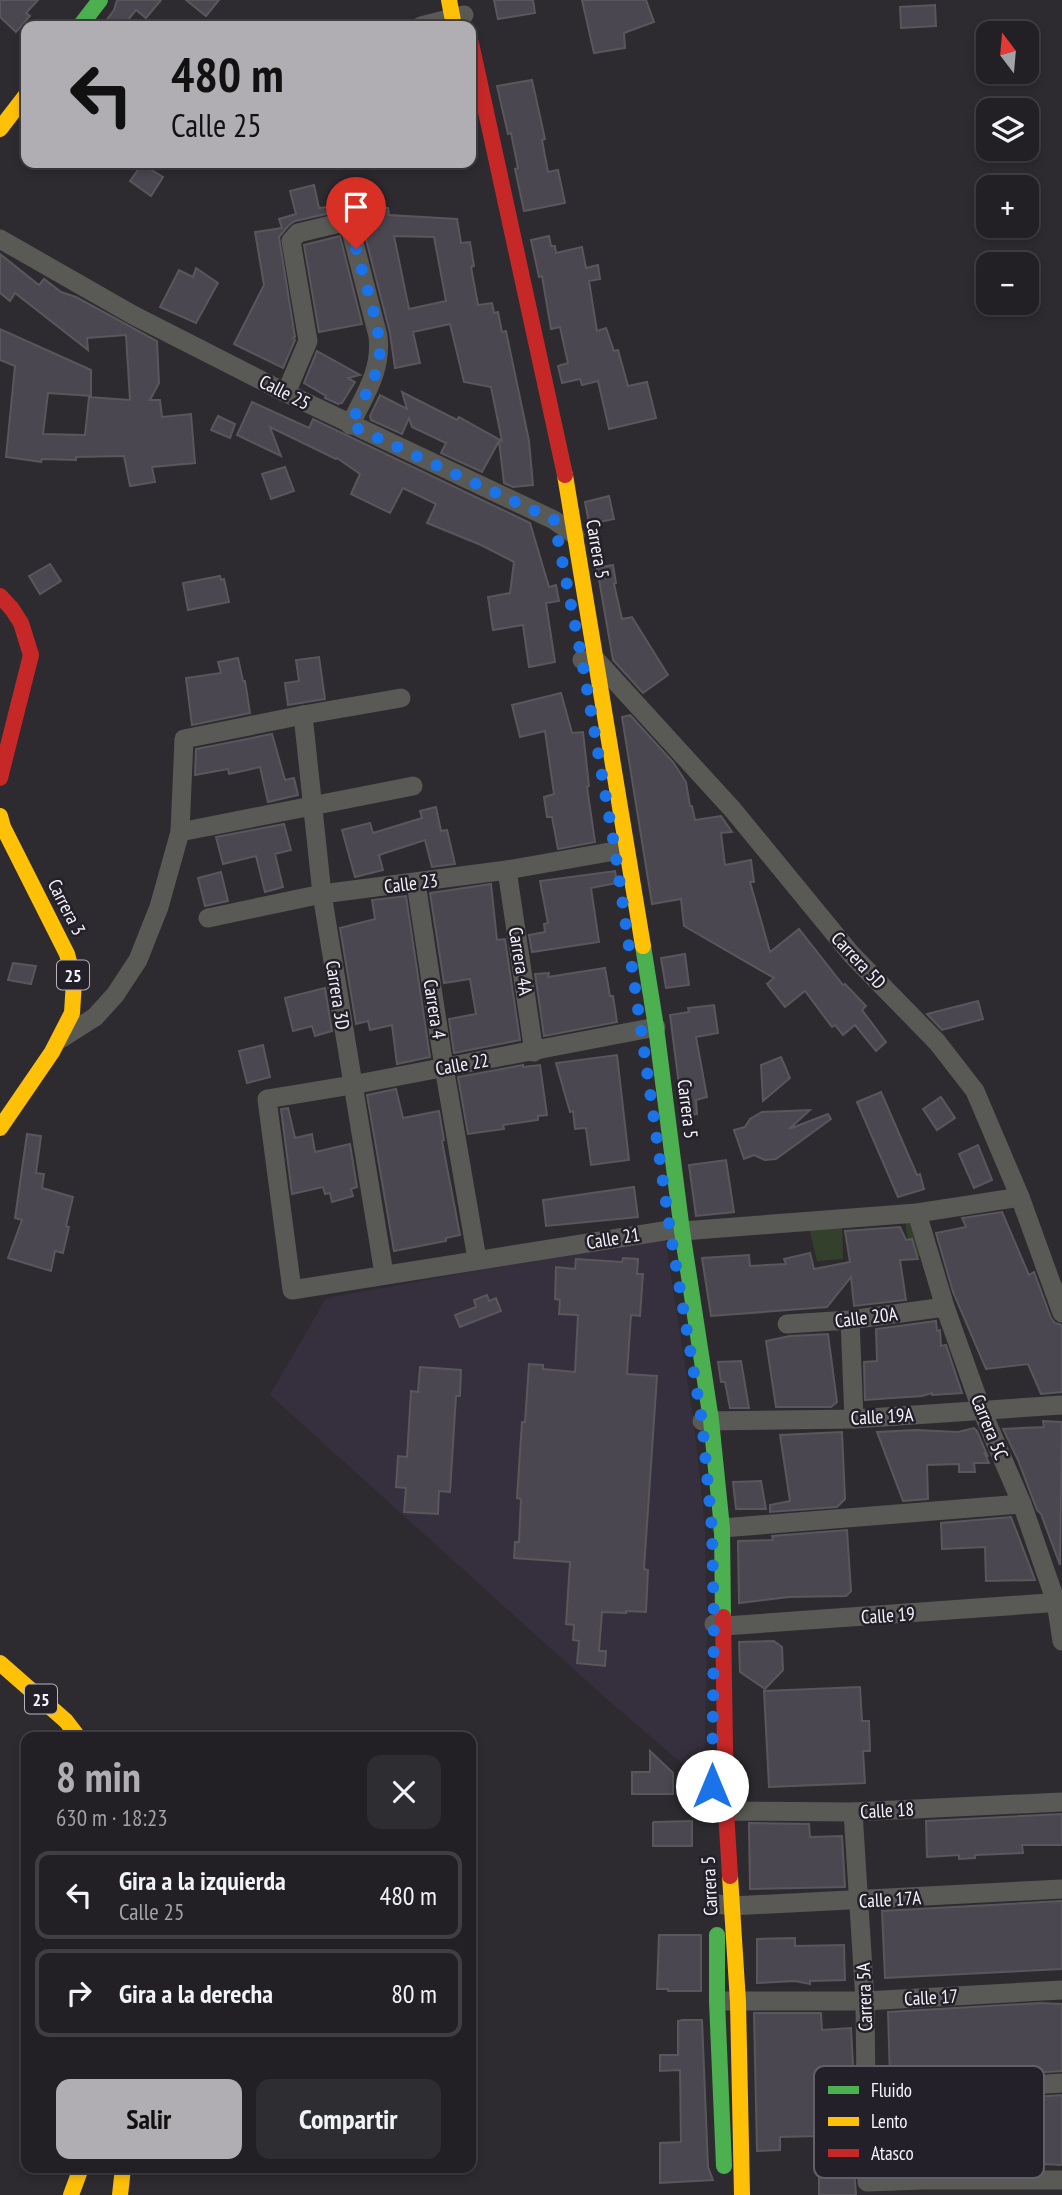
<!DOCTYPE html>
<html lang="es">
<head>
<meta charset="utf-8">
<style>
	:root { --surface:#222024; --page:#2e2d31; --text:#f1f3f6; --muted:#a2a3a6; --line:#3f3e41; --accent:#b0adb3 }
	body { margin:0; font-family:"PT Sans Narrow",sans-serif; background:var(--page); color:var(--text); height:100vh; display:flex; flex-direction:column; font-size:26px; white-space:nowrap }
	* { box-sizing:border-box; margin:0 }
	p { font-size:23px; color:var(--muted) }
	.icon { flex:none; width:38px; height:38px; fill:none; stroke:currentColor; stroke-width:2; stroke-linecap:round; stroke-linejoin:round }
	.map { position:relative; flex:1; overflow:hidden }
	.details { position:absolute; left:21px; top:1732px; width:455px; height:441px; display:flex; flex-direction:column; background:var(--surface); border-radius:14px; box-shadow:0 4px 10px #0003,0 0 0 2px var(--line) }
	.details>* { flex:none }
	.top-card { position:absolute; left:21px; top:21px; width:455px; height:147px; border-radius:14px; box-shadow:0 4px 10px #0003,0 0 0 2px var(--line); background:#b0adb3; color:#111; overflow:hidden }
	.needle { width:46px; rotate:344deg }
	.controls { position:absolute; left:976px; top:21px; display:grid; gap:14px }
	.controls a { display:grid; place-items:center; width:63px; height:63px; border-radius:14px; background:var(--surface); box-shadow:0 4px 10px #0003,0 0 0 2px var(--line); font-size:35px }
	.pin { position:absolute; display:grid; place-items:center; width:60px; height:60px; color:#fff; margin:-72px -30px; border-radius:50% 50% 50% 0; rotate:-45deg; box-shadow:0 0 7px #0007 }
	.pin .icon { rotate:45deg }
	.me { position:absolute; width:77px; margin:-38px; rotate:0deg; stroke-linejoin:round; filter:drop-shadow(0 0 5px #0008) }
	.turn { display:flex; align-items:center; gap:24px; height:147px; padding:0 35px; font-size:32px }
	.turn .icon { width:91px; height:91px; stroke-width:2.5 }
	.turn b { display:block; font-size:49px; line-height:60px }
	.round { display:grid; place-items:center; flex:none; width:74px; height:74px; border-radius:14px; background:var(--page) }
	.headline { display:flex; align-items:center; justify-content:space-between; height:119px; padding:0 35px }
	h1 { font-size:42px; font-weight:600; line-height:52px; color:var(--accent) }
	.action { display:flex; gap:14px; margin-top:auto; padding:14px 35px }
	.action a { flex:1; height:80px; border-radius:14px; background:var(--accent); color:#111; font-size:28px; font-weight:600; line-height:80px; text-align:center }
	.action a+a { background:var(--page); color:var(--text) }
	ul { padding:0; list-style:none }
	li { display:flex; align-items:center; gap:21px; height:88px; margin:0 14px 10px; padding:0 21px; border:4px solid var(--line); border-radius:14px }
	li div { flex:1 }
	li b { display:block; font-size:26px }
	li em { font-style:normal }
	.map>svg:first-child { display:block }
	.built { fill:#362f3d }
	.green { fill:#33402c }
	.building { fill:#4b4751; stroke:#59575b; stroke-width:2; fill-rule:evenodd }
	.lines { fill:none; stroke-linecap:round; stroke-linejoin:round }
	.street { stroke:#595a55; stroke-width:19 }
	.fast { stroke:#4caf50; stroke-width:16 }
	.slow { stroke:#ffc107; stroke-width:16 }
	.jam { stroke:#c62828; stroke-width:16 }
	.route { stroke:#1a73e8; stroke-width:12; stroke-dasharray:0 21.6 }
	.labels { text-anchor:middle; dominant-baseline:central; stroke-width:5; stroke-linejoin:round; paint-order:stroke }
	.shield { fill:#242029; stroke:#b7b4bb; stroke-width:2 }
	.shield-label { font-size:18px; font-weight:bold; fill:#f6f3fa }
	.street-label { font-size:19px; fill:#f6f3fa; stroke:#242029 }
	.key { fill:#242029; stroke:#635f68; stroke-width:2 }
	.key-label { font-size:19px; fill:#f6f3fa }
</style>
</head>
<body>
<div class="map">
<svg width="1062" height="2195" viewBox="0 0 1062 2195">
	<rect width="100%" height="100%" fill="#2e2b30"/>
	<polygon class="built" points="665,1237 694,1423 705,1529 707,1638 704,1782 610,1702 270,1395 326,1298"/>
	<polygon class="green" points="915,1218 926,1254 915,1257 907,1235 905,1221 842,1224 843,1259 817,1261 809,1227 841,1222"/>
	<g class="building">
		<polygon points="0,0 38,0 26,13 30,16 16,32 0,17"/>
		<polygon points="117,0 161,0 146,18 136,10 123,26 102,26 114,10"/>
		<polygon points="186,0 219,0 206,16"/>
		<polygon points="494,0 533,0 535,13 498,19"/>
		<polygon points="582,0 646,0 654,22 624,33 625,48 594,53"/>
		<polygon points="935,5 936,26 901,28 900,7"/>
		<polygon points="532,80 545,139 542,140 548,172 558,170 565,203 524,211 515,169 518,168 511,133 508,134 497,86"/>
		<polygon points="142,164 163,177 151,196 130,181"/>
		<polygon points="314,185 319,208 344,205 345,210 295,221 289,225 279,237 295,337 293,338 295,340 283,368 234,344 264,285 255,232 282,228 279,219 296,214 290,191"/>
		<path d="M375,208h13l1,7 68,4 4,24 9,-1 4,24 -3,1 7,38 14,-2 2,10 4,-1 4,20 4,-1 23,110 4,44 -20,2 -9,-4 -5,-42 -17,31 -41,-19 5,-10 -34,-16 -3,-9 -7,16 -31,-14 -1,-4 10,-21 27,14 -5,-17 55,28 2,-3 43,24 -11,-54 -27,-5 -14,-58 -37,8 7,31 -25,5 -5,-35 -28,-109 -10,-11zM394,236l40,1 12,64 -37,8z"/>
		<polygon points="340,236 362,324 319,332 304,245"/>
		<polygon points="549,236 551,246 555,246 556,253 582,247 586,268 598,265 600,279 589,281 597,331 606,328 614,351 618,350 628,386 647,382 656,418 609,429 598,381 582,385 580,379 562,383 558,366 568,363 560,327 551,329 542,276 539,277 531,240"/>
		<polygon points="0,254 39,285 44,279 61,292 76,297 157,341 159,383 150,400 160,400 162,417 191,414 195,463 152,467 155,482 130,486 124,456 76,457 76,460 42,459 41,462 6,457 15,366 0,360 0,329 91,370 91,396 48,393 43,434 85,435 89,397 130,400 126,335 87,338 88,350 15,293 10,301 0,293"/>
		<polygon points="196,268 218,283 196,323 160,307 179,270 193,277"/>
		<polygon points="317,351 360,375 348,378 355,382 342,403 338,404 325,398 326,396 304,383"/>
		<polygon points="252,402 309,428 313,419 530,523 549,587 556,585 559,601 546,603 555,662 529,667 523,625 493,630 488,597 510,593 514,562 481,545 427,523 436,504 403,488 390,513 351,494 360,474 337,458 336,459 270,427 281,456 237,435"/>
		<polygon points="218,416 235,424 230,438 211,430"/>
		<polygon points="285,467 294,491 271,499 262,474"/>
		<polygon points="609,496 614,519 589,524 585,502"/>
		<polygon points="50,564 61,581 40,594 29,576"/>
		<polygon points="613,565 616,583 614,584 622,619 632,617 668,675 643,693 613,660 597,568"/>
		<polygon points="220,576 221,580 224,579 229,602 188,610 183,583"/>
		<polygon points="319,657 325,699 288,705 285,683 299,681 296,660"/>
		<polygon points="238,658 243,681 245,681 250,713 192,725 186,678 221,673 218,662"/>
		<polygon points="561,693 572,733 583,732 589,786 587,787 595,842 558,849 552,817 547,817 544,797 554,794 545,731 520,737 512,705"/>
		<polygon points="630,715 673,762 686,782 690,806 692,806 695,820 721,816 732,832 721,833 725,865 751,860 754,882 750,882 770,952 799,929 843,985 845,984 866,1006 862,1010 886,1042 876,1051 855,1025 843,1035 835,1025 832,1027 805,991 785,1007 767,984 774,978 684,926 681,899 652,904 622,717"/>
		<polygon points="272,734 285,780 294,778 298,795 268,802 260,767 229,774 228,769 195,775 196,749"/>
		<polygon points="436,807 441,831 447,830 455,864 432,867 425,840 379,855 383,870 355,877 342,830 370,823 373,833 422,818 420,811"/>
		<polygon points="284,824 291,850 275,854 283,887 265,892 256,856 223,864 216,837"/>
		<polygon points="615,871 617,883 591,888 599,942 532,952 529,935 545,932 544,924 548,923 540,881"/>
		<polygon points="221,872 228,901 205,906 198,878"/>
		<polygon points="491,884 497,940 505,939 520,1040 454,1053 449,1019 476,1014 470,979 444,983 430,893"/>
		<polygon points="406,896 430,1057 397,1064 392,1025 370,1030 368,1021 356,1024 340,928 375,919 372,900"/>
		<polygon points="685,954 689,985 666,988 661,958"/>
		<polygon points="13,963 36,966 31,984 8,980"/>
		<polygon points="605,968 610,996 613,996 617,1022 544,1036 535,974 549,973 548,977"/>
		<polygon points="325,988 332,1031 315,1036 312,1026 293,1031 285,998"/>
		<polygon points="978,1001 983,1019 942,1030 927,1014"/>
		<polygon points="714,1005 718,1033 696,1037 707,1097 696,1100 697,1114 683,1116 670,1015 689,1012 688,1008"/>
		<polygon points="263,1045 270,1077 247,1083 239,1051"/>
		<polygon points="617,1055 629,1160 591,1165 586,1128 575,1129 573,1111 570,1112 556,1063"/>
		<polygon points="781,1057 790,1078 763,1101 761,1065"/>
		<polygon points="523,1065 523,1067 540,1065 547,1115 538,1116 538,1120 503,1125 504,1129 468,1134 458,1077"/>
		<polygon points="396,1089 403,1118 439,1111 444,1140 442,1141 460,1235 446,1238 446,1241 394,1251 367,1095"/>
		<polygon points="881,1092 917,1175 920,1174 924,1189 898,1197 857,1102"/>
		<polygon points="941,1097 955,1118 937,1130 923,1109"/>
		<polygon points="288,1108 295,1138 312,1134 315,1152 350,1144 357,1187 351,1189 353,1196 332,1202 330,1193 325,1194 323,1187 292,1194 281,1109"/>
		<polygon points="810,1110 789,1129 828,1114 831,1119 776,1159 765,1160 754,1155 744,1159 734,1130 745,1127 750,1119 762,1112"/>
		<polygon points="27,1134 41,1136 36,1173 44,1174 42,1188 73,1197 66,1226 69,1227 63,1253 55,1251 51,1271 8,1258 22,1220 15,1218"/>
		<polygon points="978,1145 992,1180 974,1188 959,1154"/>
		<polygon points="726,1160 734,1212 696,1216 689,1165"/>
		<polygon points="634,1187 638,1217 546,1226 543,1200"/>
		<polygon points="1002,1212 1029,1275 1034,1272 1051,1318 1055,1323 1062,1325 1062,1392 1041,1394 1028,1364 986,1369 953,1292 936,1233 966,1227 962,1218"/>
		<polygon points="900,1227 906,1240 912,1239 918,1259 900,1260 906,1300 854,1306 851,1277 827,1307 711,1316 702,1258 749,1255 750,1266 786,1264 784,1259 810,1253 814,1269 850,1262 845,1231"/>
		<polygon points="623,1258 638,1259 637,1274 643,1274 640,1316 631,1315 627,1374 657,1376 644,1569 648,1570 646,1612 626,1611 626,1613 602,1612 599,1651 606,1651 605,1666 577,1663 579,1641 573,1640 574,1625 566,1624 570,1562 514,1558 515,1542 519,1542 521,1499 517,1498 522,1422 525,1422 529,1364 543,1365 543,1369 575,1372 578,1315 559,1314 560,1300 555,1299 556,1267 575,1269 576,1259 622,1262"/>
		<polygon points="487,1295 489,1301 496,1298 501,1311 460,1327 455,1315 476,1307 474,1300"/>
		<polygon points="936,1321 937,1331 940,1330 941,1346 946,1345 962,1393 932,1395 932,1393 922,1396 865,1400 864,1362 877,1361 876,1329"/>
		<polygon points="828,1334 837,1402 831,1407 776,1407 766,1341 790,1336"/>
		<polygon points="741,1361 749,1408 730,1408 725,1382 721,1382 718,1362"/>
		<polygon points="420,1367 461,1370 460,1396 456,1396 450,1492 439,1491 438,1514 404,1512 406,1488 396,1487 398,1456 407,1457 411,1391 418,1392"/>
		<polygon points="1043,1421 1062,1422 1060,1565 1041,1514 1037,1510 1018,1460 1003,1429 1044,1427"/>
		<polygon points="974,1428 977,1431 988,1457 984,1452 989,1463 974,1463 975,1472 959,1472 959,1464 927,1465 928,1499 903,1501 877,1432 916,1430 958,1432"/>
		<polygon points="842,1432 845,1499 837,1507 770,1512 770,1505 790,1501 780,1435"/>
		<polygon points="761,1481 766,1509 736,1509 733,1482"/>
		<polygon points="1011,1517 1035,1580 986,1581 985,1547 942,1549 941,1523"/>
		<polygon points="847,1530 851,1591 846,1596 789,1597 739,1603 738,1541 773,1540 772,1536"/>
		<polygon points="774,1641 782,1647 783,1670 765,1689 740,1672 739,1642"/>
		<polygon points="860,1687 862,1721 869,1721 870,1751 863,1751 865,1783 769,1787 764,1691"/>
		<polygon points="650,1751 673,1773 673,1794 632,1794 632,1772 650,1772"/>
		<polygon points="1062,1814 1062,1845 1022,1845 1023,1853 975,1855 975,1858 959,1859 959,1855 927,1857 926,1821"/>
		<polygon points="692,1821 692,1846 653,1846 653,1823 654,1822"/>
		<polygon points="749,1823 809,1824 810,1837 842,1836 845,1887 750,1889"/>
		<polygon points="1062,1901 1062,1969 885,1978 882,1911"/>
		<polygon points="659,1935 701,1935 701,1991 668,1991 668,1989 657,1989"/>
		<polygon points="795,1938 795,1946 844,1945 845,1980 810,1981 810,1984 795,1981 757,1983 757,1939"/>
		<polygon points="1040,2003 1062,2004 1062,2071 920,2080 920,2077 890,2078 888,2012"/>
		<polygon points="754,2013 821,2013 822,2030 851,2028 853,2066 854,2140 852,2140 856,2195 819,2195 819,2136 780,2137 780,2150 757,2151"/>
		<polygon points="683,2020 702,2020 708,2167 713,2180 660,2183 660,2143 681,2142 680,2070 660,2071 660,2055 678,2055 678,2021"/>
		<polygon points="1062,2095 1062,2165 1043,2164 1043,2167 1013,2167 919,2168 916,2166 916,2168 888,2169 886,2136 921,2135 920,2105"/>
	</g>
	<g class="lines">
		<g class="street">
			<polyline points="421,26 464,15"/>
			<polyline points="0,239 133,315 286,393 554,520 575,535"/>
			<path d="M286,393l22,-52 -17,-100 7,-8 46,-11 6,5 28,109c4,35 -13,58 -28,89"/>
			<polyline points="582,660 597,661 733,810 852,955 937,1042 975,1091 1020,1197 1062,1313"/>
			<polyline points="303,715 322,894 384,1274"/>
			<polyline points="180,832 413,786"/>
			<polyline points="507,870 534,1052"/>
			<polyline points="416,883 444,1067 477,1259"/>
			<polyline points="208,918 322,894 507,870 615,851"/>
			<polyline points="656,1027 352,1085 267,1099 292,1290 670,1230 682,1231 917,1213 1020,1197"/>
			<polyline points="62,1038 95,1017 115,995 138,960 159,907 180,832 184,739 303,715 401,698"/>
			<polyline points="917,1213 945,1307 982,1411 1022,1504 1056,1602 1062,1641"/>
			<polyline points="850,1320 854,1419"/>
			<polyline points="787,1324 850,1320 945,1307"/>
			<polyline points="702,1421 854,1419 1062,1405"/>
			<polyline points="722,1528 1022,1504"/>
			<polyline points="714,1624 724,1626 1062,1602"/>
			<polyline points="853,1812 865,2001 867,2182 923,2180 1062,2180"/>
			<polyline points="712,1813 726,1811 853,1812 1062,1802"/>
			<polyline points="718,1904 731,1906 1062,1889"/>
			<polyline points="725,2001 865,2001 1062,1990"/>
			<polyline points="866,2096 1062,2083"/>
		</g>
		<g class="fast">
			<polyline points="80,26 100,0"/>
			<polyline points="643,946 656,1027 682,1231 711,1420 722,1528 723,1617"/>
			<polyline points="717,1935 717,2001 724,2166"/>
		</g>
		<g class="slow">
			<polyline points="449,0 454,26"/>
			<polyline points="0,129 26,95"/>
			<polyline points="565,475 643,946"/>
			<polyline points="0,816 3,827 67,954 74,981 72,1013 52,1052 0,1128"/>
			<polyline points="0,1663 66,1721 79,1738"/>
			<polyline points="730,1876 738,2002 742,2195"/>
			<polyline points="71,2195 81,2168"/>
			<polyline points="120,2195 123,2168"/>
		</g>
		<g class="jam">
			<polyline points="471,43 565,475"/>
			<polyline points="0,596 12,609 21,623 31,655 0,778"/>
			<polyline points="723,1617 726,1811 730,1876"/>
		</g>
	</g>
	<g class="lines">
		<path class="route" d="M356,249c7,29 30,90 22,117 -6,20 -19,40 -28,59l204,95 28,140 33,190 55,380 32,191 10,108 2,95 -2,162"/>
	</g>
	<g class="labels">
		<g class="shield">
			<rect x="57" y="960.5" width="32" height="29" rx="5"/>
			<rect x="25" y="1684.5" width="32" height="29" rx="5"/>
		</g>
		<g class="shield-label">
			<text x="73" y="975">25</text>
			<text x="41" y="1699">25</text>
		</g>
		<g class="street-label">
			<text transform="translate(285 392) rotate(27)">Calle 25</text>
			<text transform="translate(598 549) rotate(80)">Carrera 5</text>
			<text transform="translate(411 883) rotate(-7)">Calle 23</text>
			<text transform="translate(67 907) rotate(63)">Carrera 3</text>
			<text transform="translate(859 960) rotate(47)">Carrera 5D</text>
			<text transform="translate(521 961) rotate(81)">Carrera 4A</text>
			<text transform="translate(338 995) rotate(81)">Carrera 3D</text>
			<text transform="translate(435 1009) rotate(81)">Carrera 4</text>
			<text transform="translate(462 1064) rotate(-10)">Calle 22</text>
			<text transform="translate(688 1109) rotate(83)">Carrera 5</text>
			<text transform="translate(613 1238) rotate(-9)">Calle 21</text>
			<text transform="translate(866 1317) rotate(-7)">Calle 20A</text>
			<text transform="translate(882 1416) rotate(-3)">Calle 19A</text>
			<text transform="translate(990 1427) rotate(68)">Carrera 5C</text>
			<text transform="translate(888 1615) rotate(-4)">Calle 19</text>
			<text transform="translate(887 1810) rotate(-3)">Calle 18</text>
			<text transform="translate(709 1886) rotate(-93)">Carrera 5</text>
			<text transform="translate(890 1899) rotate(-3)">Calle 17A</text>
			<text transform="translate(864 1997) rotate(-92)">Carrera 5A</text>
			<text transform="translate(931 1997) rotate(-3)">Calle 17</text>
		</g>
	</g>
	<rect x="814" y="2066" width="230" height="112" rx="10" class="key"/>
	<rect x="828" y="2086" width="31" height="8" fill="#4caf50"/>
	<rect x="828" y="2117" width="31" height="9" fill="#ffc107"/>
	<rect x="828" y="2149" width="31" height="8" fill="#c62828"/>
	<g class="key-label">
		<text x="871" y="2097">Fluido</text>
		<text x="871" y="2128">Lento</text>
		<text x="871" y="2160">Atasco</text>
	</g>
</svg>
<div class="controls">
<a><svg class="needle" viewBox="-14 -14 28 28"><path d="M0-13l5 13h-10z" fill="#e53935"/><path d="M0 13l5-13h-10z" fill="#a2a3a6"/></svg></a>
<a><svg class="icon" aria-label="layers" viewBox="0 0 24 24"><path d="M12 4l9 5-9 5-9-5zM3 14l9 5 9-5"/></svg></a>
<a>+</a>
<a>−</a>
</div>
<div class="pin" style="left:356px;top:249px;background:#d93025"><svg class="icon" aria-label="arrive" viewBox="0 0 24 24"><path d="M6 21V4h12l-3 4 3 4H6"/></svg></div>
<svg class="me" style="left:712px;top:1786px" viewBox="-20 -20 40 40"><circle r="19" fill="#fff"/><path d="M0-13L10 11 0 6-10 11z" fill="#1a73e8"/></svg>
<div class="top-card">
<div class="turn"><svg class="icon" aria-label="left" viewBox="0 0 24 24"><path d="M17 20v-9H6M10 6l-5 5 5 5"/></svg><div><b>480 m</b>Calle 25</div></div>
</div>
<section class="details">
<div class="headline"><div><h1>8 min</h1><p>630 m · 18:23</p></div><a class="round"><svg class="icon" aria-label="close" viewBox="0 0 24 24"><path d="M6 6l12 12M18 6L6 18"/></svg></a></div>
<ul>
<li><svg class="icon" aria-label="left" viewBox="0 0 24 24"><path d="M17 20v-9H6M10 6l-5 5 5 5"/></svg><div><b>Gira a la izquierda</b><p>Calle 25</p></div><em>480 m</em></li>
<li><svg class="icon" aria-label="right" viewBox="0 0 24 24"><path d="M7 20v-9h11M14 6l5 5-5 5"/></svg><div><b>Gira a la derecha</b></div><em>80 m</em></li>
</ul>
<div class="action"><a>Salir</a><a>Compartir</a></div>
</section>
</div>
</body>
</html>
